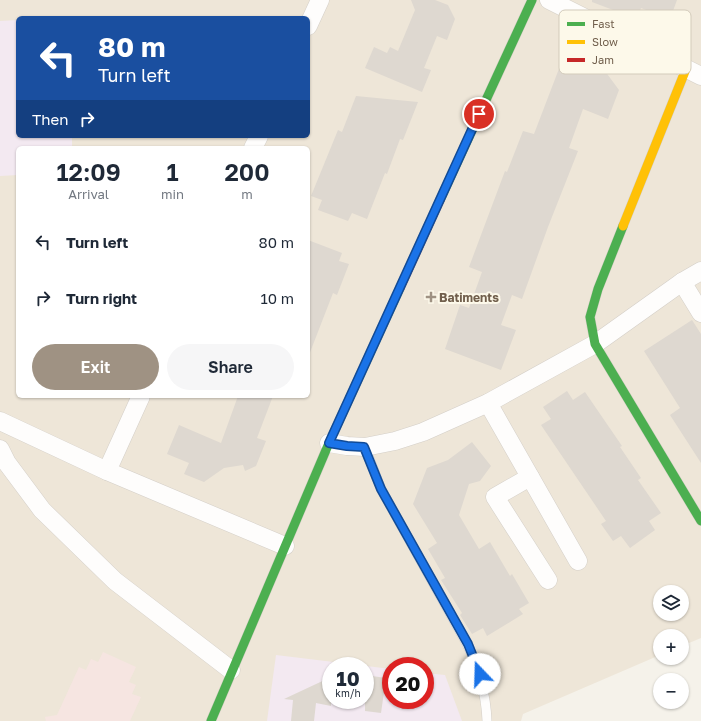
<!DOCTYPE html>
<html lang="en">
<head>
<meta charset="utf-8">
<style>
	:root { --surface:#fff; --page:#f6f6f7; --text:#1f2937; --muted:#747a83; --accent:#9f9283 }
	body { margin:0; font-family:"Golos Text",sans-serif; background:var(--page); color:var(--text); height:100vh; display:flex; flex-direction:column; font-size:15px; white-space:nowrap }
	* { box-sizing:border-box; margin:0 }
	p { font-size:13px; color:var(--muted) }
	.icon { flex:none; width:22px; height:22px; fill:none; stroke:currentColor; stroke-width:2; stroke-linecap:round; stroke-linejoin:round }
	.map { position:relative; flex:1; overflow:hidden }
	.side { position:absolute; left:16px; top:146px; width:294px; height:252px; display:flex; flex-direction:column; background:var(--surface); border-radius:6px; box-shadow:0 1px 3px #0004 }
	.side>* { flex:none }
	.top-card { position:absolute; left:16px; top:16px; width:294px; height:122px; border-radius:6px; box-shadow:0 1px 3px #0004; background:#1a4fa0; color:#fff; overflow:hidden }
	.buttons { position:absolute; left:653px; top:585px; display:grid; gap:8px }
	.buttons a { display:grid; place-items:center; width:36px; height:36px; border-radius:50%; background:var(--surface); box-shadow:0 1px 3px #0004; font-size:20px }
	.speed { position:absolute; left:322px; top:657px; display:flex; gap:8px; font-size:20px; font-weight:700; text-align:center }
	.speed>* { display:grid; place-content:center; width:52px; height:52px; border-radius:50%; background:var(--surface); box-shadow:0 1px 3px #0004; line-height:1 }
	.speed small { font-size:10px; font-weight:400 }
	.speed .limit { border:6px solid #d22; background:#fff; color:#111 }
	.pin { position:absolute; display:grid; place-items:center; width:34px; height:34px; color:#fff; margin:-17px; border:2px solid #fff; border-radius:50%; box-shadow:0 1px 4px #0007 }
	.me { position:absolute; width:44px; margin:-22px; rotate:339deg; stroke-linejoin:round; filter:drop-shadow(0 0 3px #0008) }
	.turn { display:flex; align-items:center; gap:14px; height:84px; padding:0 16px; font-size:18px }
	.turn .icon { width:52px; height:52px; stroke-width:2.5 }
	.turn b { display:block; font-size:28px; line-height:34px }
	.then { display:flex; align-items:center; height:38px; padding:0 16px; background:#0003; gap:8px; font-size:15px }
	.eta { display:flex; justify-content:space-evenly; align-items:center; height:68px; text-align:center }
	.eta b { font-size:24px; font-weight:600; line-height:28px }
	.cta { display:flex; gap:8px; margin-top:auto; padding:8px 16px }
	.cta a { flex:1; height:46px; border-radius:24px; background:var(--accent); color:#fff; font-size:16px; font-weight:600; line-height:46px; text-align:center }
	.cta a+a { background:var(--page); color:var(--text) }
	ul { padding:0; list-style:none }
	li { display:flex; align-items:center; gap:12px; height:56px; padding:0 16px }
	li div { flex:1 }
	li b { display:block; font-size:15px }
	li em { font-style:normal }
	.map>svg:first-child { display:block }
	.residential { fill:#eee6d8; fill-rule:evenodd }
	.education { fill:#f3e9f1; fill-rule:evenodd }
	.medical { fill:#f6e5e1 }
	.building { fill:#ded8d0 }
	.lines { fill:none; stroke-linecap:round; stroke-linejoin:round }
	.lane-casing { stroke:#d4cfc8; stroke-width:10 }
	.street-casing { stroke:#d4cfc8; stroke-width:19 }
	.fast-casing { stroke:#d3cec5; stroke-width:10 }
	.slow-casing { stroke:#d3cec5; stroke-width:10 }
	.jam-casing { stroke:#d3cec5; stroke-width:10 }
	.lane { stroke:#fefdfc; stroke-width:9 }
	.street { stroke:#fefdfc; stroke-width:18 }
	.fast { stroke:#4caf50; stroke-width:9 }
	.slow { stroke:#ffc107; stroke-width:9 }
	.jam { stroke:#c62828; stroke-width:9 }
	.route-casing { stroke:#114b97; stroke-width:10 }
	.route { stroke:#1a73e8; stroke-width:7 }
	.poi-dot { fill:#9f9283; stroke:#fdf9ea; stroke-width:1.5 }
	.labels { text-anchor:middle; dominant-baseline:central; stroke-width:4; stroke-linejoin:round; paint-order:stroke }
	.poi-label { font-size:12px; font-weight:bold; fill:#715f4c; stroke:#fdf9ea; text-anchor:start }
	.key { fill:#fdf9ea; stroke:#d3cbbb; stroke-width:1 }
	.key-label { font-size:11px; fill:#715f4c }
</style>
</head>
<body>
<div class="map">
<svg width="701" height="721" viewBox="0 0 701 721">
	<rect width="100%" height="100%" fill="#f5f2ea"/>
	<path class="residential" d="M0,0h701v638l-19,8v-10h-22v19l-137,59 -2,7h-521zM18,18h290v118h-290zM18,148h290v248h-290zM660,592h22v22h-22zM331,666h34v34h-34zM391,666h34v34h-34z"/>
	<g class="education">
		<polygon points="18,20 18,136 72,136 72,148 18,148 18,175 0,176 0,21"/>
		<path d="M276,655l115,14v31h34v-27l20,2 17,46h-195zM331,666h34v34h-34z"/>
	</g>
	<polygon class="medical" points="103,652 136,667 129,682 136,685 132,694 141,697 130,721 46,721 45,717 57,715 79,667 86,670 91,659 98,662"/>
	<g class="building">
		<polygon points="411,0 435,0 448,5 455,19 447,40 437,36 424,68 431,70 422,92 365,68 374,47 387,53 390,47 398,51 415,10"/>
		<polygon points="592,0 677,0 670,19 641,8 637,19 592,2"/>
		<polygon points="565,53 602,67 619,90 608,119 583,109 569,148 578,151 548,227 522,299 512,295 501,325 516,330 501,370 445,349 460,305 469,308 482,272 469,267 505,171 507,172 523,131 534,134"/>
		<polygon points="356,96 418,102 403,140 400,139 387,174 385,173 367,219 352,213 348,221 318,210 322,200 311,196 338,130 342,132"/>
		<polygon points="308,240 342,253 339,261 349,264 337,295 333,293 309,355 308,355"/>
		<polygon points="692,320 701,334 701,463 670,415 680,408 644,351"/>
		<polygon points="567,391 573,400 585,392 622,446 620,447 641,478 638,480 661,513 649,521 655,530 630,548 621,536 613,541 601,524 606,521 541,425 551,419 543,407"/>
		<polygon points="238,396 273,396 257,438 266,441 256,466 245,471 243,465 224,468 204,482 184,474 189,463 167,454 179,425 221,443"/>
		<polygon points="472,442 491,466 480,481 469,484 459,515 479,549 490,542 510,576 512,574 529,603 519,609 523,614 487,636 483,628 472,634 460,615 462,613 441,580 445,578 428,549 437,543 413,504 427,468 448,460"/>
		<polygon points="365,675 386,678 381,713 365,711"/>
		<polygon points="331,677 331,706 316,703 314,721 291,721 293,700 284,699"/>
	</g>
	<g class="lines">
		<g class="lane-casing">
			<path id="lane" d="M365,447l16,42 86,155c12,25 19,49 20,77"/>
		</g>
		<g class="street-casing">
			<g id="street">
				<polyline points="549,0 701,76"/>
				<polyline points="308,26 320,0"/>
				<polyline points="253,148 259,136"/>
				<polyline points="682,282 701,313"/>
				<polyline points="488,403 578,561"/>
				<polyline points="0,421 107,471 285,546"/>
				<polyline points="329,443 347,446 365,447 395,441 423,432 488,403 595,344 682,282 701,271"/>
				<polyline points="0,449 7,463 42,510 115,581 231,670"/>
				<polyline points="107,471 141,396"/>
				<polyline points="530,477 495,497 548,580"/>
			</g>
		</g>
		<g class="fast-casing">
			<g id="fast">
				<polyline points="440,200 532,0"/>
				<polyline points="623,226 598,289 590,317 595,344 701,521"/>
				<polyline points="211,721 329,443 400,288"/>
			</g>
		</g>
		<g class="slow-casing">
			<polyline id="slow" points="623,226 686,69"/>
		</g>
		<g class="jam-casing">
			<polyline id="jam" points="400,288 440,200"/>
		</g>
		<use href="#lane" class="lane"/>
		<use href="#street" class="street"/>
		<use href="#fast" class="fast"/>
		<use href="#slow" class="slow"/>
		<use href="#jam" class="jam"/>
	</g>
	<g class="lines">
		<g class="route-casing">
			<polyline id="route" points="479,114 329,443 347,446 364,447 381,489 468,644 480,674"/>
		</g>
		<use href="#route" class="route"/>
	</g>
	<path class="poi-dot" d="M429 291h4v4h4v4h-4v4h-4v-4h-4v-4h4z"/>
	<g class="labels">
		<g class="poi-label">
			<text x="439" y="297">Batiments</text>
		</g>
	</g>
	<rect x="559" y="10" width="132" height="64" rx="6" class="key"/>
	<rect x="567" y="22" width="18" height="4" fill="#4caf50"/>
	<rect x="567" y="40" width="18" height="4" fill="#ffc107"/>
	<rect x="567" y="58" width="18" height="4" fill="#c62828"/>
	<g class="key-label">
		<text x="592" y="28">Fast</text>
		<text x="592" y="46">Slow</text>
		<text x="592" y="64">Jam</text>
	</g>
</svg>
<div class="buttons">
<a><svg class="icon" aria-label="layers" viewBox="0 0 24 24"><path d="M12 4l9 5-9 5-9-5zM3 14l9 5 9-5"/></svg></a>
<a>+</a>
<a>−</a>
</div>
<div class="speed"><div>10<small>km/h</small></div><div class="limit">20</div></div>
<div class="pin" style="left:479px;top:114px;background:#d93025"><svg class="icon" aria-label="arrive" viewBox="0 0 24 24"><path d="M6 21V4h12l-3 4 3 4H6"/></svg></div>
<svg class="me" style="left:480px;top:674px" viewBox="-20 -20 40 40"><circle r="19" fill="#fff"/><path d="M0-13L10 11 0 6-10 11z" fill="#1a73e8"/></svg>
<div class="top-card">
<div class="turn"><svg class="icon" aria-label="left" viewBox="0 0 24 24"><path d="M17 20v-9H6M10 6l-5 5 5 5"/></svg><div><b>80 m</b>Turn left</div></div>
<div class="then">Then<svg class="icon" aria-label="right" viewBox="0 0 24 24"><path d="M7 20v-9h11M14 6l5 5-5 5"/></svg></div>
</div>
<section class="side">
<div class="eta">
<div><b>12:09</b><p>Arrival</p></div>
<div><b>1</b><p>min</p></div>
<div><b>200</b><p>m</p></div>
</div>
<ul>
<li><svg class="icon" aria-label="left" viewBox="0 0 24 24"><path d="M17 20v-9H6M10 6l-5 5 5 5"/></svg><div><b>Turn left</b></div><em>80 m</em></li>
<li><svg class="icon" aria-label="right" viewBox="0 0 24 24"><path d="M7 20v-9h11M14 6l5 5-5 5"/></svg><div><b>Turn right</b></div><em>10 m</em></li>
</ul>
<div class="cta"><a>Exit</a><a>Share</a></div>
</section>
</div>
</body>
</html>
